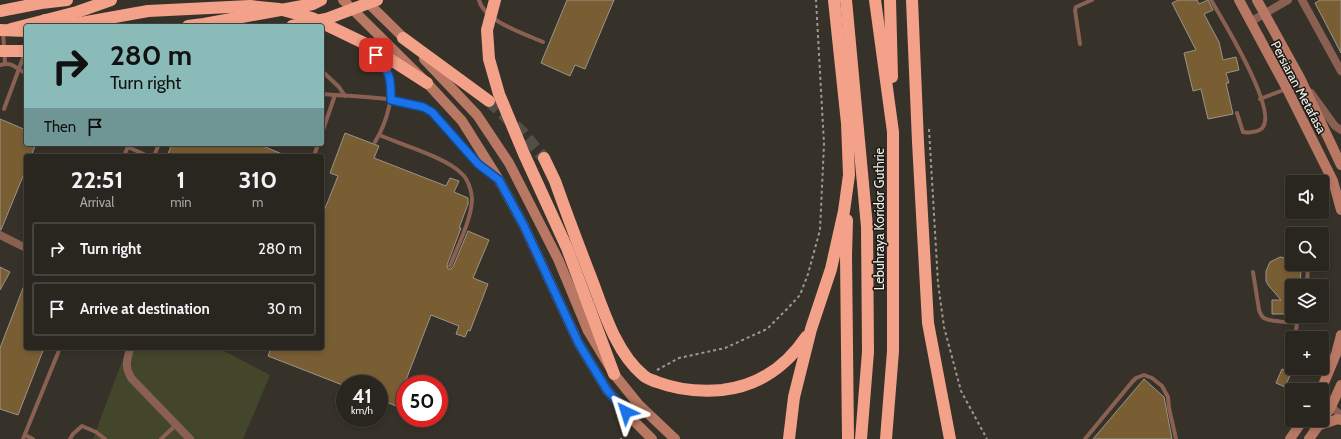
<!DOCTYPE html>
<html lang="en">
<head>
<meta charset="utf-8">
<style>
	:root { --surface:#29261f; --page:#312e28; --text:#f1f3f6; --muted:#a5a5a4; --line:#45433d }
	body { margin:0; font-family:Cabin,sans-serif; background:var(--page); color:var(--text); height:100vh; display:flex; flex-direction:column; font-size:15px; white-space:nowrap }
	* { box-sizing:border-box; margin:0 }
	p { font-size:13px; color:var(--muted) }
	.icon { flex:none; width:22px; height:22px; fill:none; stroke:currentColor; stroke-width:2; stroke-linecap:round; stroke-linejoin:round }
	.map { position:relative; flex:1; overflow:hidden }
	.side { position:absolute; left:24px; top:154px; width:300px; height:196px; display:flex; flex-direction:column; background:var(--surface); border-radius:4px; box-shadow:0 2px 6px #0003,0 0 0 1px var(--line) }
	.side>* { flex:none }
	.hud { position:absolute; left:24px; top:24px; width:300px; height:122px; border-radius:4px; box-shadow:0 2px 6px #0003,0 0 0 1px var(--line); background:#8bbbb9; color:#111; overflow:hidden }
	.controls { position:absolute; left:1285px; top:175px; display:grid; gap:8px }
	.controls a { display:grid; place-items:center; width:44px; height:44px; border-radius:4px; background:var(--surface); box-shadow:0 2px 6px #0003,0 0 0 1px var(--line); font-size:20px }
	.speed { position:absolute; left:336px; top:375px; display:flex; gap:8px; font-size:20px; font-weight:700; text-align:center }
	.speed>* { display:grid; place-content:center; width:52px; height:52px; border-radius:50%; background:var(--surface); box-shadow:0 2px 6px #0003,0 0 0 1px var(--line); line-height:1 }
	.speed small { font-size:10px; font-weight:400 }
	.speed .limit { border:6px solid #d22; background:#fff; color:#111 }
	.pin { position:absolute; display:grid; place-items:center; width:34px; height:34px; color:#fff; margin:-17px; border-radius:8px; box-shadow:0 2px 6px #0006 }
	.me { position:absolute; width:44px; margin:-22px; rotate:319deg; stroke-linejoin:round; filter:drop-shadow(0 0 3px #0008) }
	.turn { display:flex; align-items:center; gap:14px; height:84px; padding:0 20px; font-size:18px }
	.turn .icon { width:52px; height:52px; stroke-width:2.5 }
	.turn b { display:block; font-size:28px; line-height:34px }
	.then { display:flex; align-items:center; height:38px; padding:0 20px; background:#0003; gap:8px; font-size:15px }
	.eta { display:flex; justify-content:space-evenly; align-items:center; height:68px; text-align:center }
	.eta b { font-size:24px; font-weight:700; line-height:28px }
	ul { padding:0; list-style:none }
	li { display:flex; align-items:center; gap:12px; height:54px; margin:0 8px 6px; padding:0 12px; border:2px solid var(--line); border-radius:4px }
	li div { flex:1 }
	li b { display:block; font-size:15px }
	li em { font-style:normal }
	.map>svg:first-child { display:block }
	.green { fill:#44462c }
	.building { fill:#795e34; stroke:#9b9489 }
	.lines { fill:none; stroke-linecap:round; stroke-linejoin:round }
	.highway-tunnel { stroke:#534e46; stroke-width:12; stroke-dasharray:12 6; stroke-linecap:butt }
	.path { stroke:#9d9991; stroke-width:2; stroke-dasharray:3 3; stroke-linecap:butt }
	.lane { stroke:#8a6053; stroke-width:4 }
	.street { stroke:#8a6053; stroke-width:8 }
	.secondary { stroke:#b97864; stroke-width:10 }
	.highway { stroke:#f3a289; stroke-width:12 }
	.highway-bridge { stroke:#f3a289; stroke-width:12 }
	.route-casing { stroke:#114b97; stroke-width:10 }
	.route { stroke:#1a73e8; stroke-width:7 }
	.labels { text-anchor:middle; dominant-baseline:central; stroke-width:3; stroke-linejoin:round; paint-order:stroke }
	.street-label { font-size:13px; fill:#f3f0ea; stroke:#1d1b16 }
</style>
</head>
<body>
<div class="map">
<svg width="1341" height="439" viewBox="0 0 1341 439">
	<rect width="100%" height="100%" fill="#373229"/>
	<polygon class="green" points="127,348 218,348 270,375 243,439 93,439"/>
	<g class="building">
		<polygon points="567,0 614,0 585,69 575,65 570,76 541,63"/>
		<polygon points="1178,0 1197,0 1199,4 1208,0 1213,10 1204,14 1219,42 1223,60 1236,57 1239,70 1226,73 1229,83 1226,83 1233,114 1208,119 1201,89 1193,91 1184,53 1196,50 1172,3"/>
		<polygon points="1320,0 1341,0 1341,53 1315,3"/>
		<polygon points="0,119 26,130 26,144 36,144 31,156 26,156 26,169 1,230 0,230"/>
		<polygon points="345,133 379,146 374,158 446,186 450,178 459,181 454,192 468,198 468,204 459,228 461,228 447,265 448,269 451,269 453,267 468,231 489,240 473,278 488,284 470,331 468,330 465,337 456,334 459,326 431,315 396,406 379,399 379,384 345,384 345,386 268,356 271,348 322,348 322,216 338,176 330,173"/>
		<polygon points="172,144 258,144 287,156 167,156"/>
		<polygon points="1280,257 1292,259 1292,264 1297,264 1301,271 1300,281 1298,286 1292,286 1292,314 1272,314 1272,300 1281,300 1268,285 1266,281 1266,271 1270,262"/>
		<polygon points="0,267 10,272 0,290"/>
		<polygon points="25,283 26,348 44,348 18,415 0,409 0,348"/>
		<polygon points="1282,369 1291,373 1285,387 1276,383"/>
		<polygon points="1144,379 1164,397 1172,439 1093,439"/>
	</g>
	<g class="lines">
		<polyline class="highway-tunnel" points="489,101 522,132 544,158"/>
		<g class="path">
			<polyline points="929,129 938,283 944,327 961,391 987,439"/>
			<polyline points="657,370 679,358 725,348 767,329 787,309 800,295 808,274 820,230 824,144 816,0"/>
			<polyline points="621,439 621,438"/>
		</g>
		<g class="lane">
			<path d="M479,0c5,21 46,34 64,42"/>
			<path d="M1211,0c11,19 66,108 52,127 -3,5 -15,6 -20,5l-6,-19"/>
			<polyline points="3,32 5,63"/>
			<polyline points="1080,44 1075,10 1076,7 1092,0"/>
			<path d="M0,65c14,-4 15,4 26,8"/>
			<polyline points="322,71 339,87 345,96"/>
			<path d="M322,94c33,3 81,2 110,18l46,52 14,11"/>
			<polyline points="1260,99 1286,89"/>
			<polyline points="4,109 23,58"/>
			<polyline points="322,133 335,95"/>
			<path d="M379,135c21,9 69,23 83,39 6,5 10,18 10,25 0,19 -15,49 -22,67"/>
			<path d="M375,142c11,-18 21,-49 14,-69 -2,-6 -7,-11 -11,-16"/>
			<polyline points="128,147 148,156"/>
			<polyline points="124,156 129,144"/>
			<polyline points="154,156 159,144"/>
			<polyline points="314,156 318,144"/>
			<polyline points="1304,231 1304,234"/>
			<path d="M1253,272l6,38c1,3 2,6 5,8 7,4 24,4 33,5"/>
			<polyline points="1307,286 1308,264"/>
			<polyline points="1295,338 1297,323 1300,316"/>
			<polyline points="1313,368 1326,377"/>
			<polyline points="25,435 33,439"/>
			<polyline points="23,439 60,348"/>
			<polyline points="70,439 73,434 82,426 96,432 105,439"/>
			<polyline points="161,439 176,425"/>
			<polyline points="1085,439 1132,382 1136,378 1144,375 1152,378 1162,386 1168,397 1169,408 1176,439"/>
		</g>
		<g class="street">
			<polyline points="1302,0 1341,71"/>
			<polyline points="1250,22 1288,0"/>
			<polyline points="1311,93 1335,126 1341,130"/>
			<polyline points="0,235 26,248"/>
			<path d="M130,348c-3,13 -6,19 2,31l58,60"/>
			<polyline points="1322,402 1331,407 1341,415"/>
		</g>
		<g class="secondary">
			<polyline points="343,0 427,83 462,121 499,180 524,226 579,344 607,390 636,423 652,439"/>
			<polyline points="365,0 409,43"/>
			<polyline points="1239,0 1287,89 1333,181 1341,210"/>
			<polyline points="1257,0 1300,78 1341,165"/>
			<polyline points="424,59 477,115 509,163 558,259 588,331 614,374 639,405 675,439"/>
			<polyline points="1321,390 1336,354 1341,335"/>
			<polyline points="1322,420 1331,407 1341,385"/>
			<polyline points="1317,426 1338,419 1341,420"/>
			<polyline points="1290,439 1303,420"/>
			<polyline points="1309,439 1321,422"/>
		</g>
		<g class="highway">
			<polyline points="846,0 867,227 868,352 861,439"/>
			<polyline points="875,0 893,132 893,351 886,439"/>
			<polyline points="890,0 892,77"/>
			<polyline points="912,0 918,142 928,323 950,439"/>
			<polyline points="0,11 41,3 67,0"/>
			<polyline points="45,20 62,24 81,23 148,11 250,6 279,9 312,18 368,45 427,83"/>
			<polyline points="11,29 77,12 111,0"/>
			<polyline points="403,38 489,101"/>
			<path d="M544,158l11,23c11,31 23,63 35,94 13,33 25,77 53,100 4,4 9,5 14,7 21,8 42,10 65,8 36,-4 63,-22 84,-53"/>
			<polyline points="847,220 846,255 848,439"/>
			<polyline points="789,439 794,397 811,329 831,269 844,211 849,175 847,123 834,0"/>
		</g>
		<g class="highway-bridge">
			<polyline points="495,0 487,30 489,59 499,94 524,154 567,248 614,374"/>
			<polyline points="188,26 204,24 313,4 321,0"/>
			<polyline points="292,26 326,19 377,0"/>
			<polyline points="0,30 26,31"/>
			<polyline points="0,51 26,51"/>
		</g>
	</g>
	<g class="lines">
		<g class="route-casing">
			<path id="route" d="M376,55c14,18 15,22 15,45l32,7 9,5 46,52 21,16 25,46 55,118 28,46 19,22"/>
		</g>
		<use href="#route" class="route"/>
	</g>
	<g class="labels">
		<g class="street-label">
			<text transform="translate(1299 87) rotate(62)">Persiaran Metafasa</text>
			<text transform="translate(879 219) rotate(-90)">Lebuhraya Koridor Guthrie</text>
		</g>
	</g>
</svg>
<div class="controls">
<a><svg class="icon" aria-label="sound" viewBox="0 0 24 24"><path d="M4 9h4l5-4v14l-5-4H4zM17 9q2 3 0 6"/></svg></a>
<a><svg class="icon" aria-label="search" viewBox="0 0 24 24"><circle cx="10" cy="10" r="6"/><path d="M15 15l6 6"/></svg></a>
<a><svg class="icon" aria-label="layers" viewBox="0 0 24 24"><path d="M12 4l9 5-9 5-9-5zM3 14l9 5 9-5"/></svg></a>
<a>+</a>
<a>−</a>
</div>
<div class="speed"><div>41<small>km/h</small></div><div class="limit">50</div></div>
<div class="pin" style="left:376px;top:55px;background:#d93025"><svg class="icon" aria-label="arrive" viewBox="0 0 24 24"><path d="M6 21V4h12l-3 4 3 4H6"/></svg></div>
<svg class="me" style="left:626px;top:412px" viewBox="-20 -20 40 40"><path d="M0-17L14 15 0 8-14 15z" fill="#1a73e8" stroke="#fff" stroke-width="4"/></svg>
<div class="hud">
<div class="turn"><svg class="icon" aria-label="right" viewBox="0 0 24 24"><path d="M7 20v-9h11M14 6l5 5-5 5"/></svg><div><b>280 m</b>Turn right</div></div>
<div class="then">Then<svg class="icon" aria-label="arrive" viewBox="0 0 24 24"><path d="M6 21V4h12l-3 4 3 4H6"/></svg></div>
</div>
<section class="side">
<div class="eta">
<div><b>22:51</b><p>Arrival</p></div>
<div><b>1</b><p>min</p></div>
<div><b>310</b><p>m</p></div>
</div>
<ul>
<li><svg class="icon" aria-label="right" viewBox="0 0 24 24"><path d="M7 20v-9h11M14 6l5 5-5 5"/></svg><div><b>Turn right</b></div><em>280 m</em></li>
<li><svg class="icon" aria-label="arrive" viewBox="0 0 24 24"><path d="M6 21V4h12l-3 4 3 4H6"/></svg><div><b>Arrive at destination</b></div><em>30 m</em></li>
</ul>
</section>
</div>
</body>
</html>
